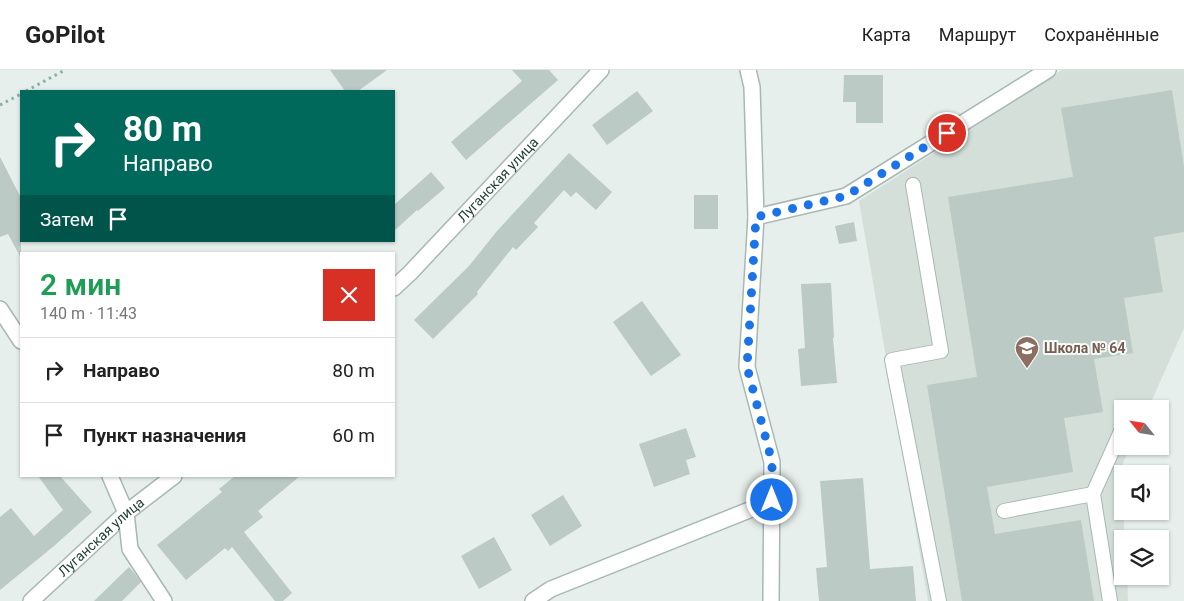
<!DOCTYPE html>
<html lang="ru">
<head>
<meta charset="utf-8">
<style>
	:root { --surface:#fff; --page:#f2f2f2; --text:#222; --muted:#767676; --line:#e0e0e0 }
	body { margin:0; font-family:Roboto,sans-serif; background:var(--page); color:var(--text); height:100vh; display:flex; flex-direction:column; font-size:19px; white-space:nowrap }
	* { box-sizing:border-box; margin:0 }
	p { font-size:16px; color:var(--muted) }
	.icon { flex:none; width:28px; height:28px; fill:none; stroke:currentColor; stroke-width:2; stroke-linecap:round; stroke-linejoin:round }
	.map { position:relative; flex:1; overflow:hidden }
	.sheet { position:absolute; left:20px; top:182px; width:375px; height:225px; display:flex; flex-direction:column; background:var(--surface); border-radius:0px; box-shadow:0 1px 4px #0004 }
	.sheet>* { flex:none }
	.hud { position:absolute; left:20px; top:20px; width:375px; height:152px; border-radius:0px; box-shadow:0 1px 4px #0004; background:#00695c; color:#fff; overflow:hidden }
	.needle { width:32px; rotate:300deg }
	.fabs { position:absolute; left:1114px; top:330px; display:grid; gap:10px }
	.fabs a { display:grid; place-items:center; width:55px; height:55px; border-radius:0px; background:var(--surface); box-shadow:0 1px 4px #0004; font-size:25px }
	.pin { position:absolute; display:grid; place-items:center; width:42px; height:42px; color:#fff; margin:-21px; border:2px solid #fff; border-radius:50%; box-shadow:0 1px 5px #0007 }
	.me { position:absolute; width:55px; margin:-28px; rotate:0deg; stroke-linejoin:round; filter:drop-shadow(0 0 4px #0008) }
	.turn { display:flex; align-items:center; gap:18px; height:105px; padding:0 20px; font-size:22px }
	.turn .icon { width:65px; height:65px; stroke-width:2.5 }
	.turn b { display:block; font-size:35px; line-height:42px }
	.then { display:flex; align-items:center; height:48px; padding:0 20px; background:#0003; gap:10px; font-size:19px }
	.round { display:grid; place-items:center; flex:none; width:52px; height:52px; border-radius:0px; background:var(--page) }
	.headline { display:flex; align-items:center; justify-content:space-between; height:85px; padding:0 20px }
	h1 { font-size:30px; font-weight:600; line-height:38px; color:#1e9e55 }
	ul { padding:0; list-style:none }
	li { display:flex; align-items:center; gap:15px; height:65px; padding:0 20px; border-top:1px solid var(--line) }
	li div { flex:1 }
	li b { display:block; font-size:19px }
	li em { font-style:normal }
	header { display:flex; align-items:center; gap:30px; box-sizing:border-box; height:70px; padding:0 25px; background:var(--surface); border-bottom:1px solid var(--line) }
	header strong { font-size:24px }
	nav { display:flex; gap:28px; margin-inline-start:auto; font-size:18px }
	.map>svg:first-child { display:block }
	.built { fill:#d4dfda }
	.building { fill:#bbcac4 }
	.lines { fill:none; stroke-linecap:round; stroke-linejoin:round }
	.lane-casing { stroke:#a8b8b2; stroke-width:16 }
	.street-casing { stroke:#a8b8b2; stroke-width:18 }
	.path { stroke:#86b3a5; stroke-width:3; stroke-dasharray:2.5 4; stroke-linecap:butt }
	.lane { stroke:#fff; stroke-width:14 }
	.street { stroke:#fff; stroke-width:15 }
	.route { stroke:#1a73e8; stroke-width:9; stroke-dasharray:0 16.2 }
	.labels { text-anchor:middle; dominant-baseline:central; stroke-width:4; stroke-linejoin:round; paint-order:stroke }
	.street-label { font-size:14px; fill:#24423a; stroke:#f7fbf9 }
	.education-label { font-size:14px; font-weight:bold; fill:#785e54; stroke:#f7fbf9; text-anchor:start }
</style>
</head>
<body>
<header>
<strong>GoPilot</strong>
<nav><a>Карта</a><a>Маршрут</a><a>Сохранённые</a></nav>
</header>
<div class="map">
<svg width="1184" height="531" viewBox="0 0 1184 531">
	<rect width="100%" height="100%" fill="#e6efeb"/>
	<polygon class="built" points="1062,0 1184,0 1184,258 1148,339 1122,339 1122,376 1131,376 1121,397 1122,441 1123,441 1125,469 1122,469 1122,506 1127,506 1128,531 928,531 859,131"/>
	<g class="building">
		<polygon points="330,0 387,0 358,21 345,21"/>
		<polygon points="512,0 549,0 558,10 466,90 451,72 522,11"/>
		<polygon points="844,5 883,5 883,53 856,53 856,32 843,32"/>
		<polygon points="1172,20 1184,97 1184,162 1154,167 1163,222 1124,228 1133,283 1094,289 1103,342 1064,348 1073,402 987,417 995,464 1081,450 1094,531 962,531 927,315 977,307 948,127 1073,107 1061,38"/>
		<polygon points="637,21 653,41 607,75 592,55"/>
		<polygon points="569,83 612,122 596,140 576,122 571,127 564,120 534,153 538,157 516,180 513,177 477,222 478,224 433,269 414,250 469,196 497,161"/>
		<polygon points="0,87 21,128 21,188 8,164 0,167"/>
		<polygon points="431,102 445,118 418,141 417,140 394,161 394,135"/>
		<rect x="694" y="125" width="24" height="34"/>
		<polygon points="854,152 857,171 839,174 835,156"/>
		<polygon points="831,213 834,268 833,268 837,313 801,316 798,279 805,278 801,214"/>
		<polygon points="642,231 681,285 651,306 613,252"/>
		<polygon points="686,358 696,387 686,390 690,404 654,417 639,374"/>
		<polygon points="38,406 60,406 92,442 54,476 0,520 0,447 11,438 34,466 63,440"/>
		<polygon points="235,406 300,406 258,441 263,447 244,462 292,523 283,531 275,531 232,477 228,481 225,478 186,510 157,475 222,422 219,419"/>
		<polygon points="863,408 870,499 913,496 916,531 819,531 816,498 827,497 820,411"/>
		<polygon points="563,425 582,456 550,476 531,445"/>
		<polygon points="494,467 512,500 479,519 461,486"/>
		<polygon points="129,497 135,504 141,512 122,531 94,531"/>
	</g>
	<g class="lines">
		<g class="lane-casing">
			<g id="lane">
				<polyline points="913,115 941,281 892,290 939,531"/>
				<polyline points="1004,441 1093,424"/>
				<polyline points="1110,531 1093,424 1122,359"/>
			</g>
		</g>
		<g class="street-casing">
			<g id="street">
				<polyline points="748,0 752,17 756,147 747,297 772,392 771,531"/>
				<polyline points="756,147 846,126 1048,0"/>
				<path id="s1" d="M394,218l16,-15 191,-203"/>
				<polyline points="0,239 21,271"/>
				<polyline points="110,406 126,443 130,479 164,531"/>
				<path id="s2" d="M31,531l95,-88 48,-37"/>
				<polyline points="533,531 551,519 772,431"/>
			</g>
		</g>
		<g class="path">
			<polyline points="26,21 65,0"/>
			<polyline points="0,35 21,24"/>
		</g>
		<use href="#lane" class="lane"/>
		<use href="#street" class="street"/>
	</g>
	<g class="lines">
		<polyline class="route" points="772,430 772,392 747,297 756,147 846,126 947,63"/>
	</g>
	<defs>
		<g id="school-pin" transform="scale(1.25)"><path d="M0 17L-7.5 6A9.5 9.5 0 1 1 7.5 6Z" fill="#8d6e63" stroke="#f7fbf9"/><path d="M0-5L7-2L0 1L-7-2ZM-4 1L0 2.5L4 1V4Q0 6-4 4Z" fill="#fff"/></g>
	</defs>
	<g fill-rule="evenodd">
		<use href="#school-pin" x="1027" y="278"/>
	</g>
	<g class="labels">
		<g class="street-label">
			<text stroke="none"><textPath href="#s1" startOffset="150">Луганская улица</textPath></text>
			<text stroke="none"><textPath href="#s2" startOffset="95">Луганская улица</textPath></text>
		</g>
		<g class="education-label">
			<text x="1044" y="278">Школа № 64</text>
		</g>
	</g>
</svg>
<div class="fabs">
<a><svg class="needle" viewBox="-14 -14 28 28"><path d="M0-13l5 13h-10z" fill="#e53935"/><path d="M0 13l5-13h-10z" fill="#767676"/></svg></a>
<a><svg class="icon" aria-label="sound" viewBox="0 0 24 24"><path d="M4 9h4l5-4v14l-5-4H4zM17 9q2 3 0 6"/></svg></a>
<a><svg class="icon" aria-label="layers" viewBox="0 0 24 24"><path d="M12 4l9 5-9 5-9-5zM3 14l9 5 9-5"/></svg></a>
</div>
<div class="pin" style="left:947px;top:63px;background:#d93025"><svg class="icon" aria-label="arrive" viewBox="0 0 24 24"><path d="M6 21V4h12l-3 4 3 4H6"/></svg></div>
<svg class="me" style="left:772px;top:430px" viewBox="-20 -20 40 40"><circle r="17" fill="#1a73e8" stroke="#fff" stroke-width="3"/><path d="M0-11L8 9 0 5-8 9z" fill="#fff"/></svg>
<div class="hud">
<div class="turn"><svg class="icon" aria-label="right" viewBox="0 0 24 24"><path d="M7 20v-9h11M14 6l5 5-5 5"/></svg><div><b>80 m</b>Направо</div></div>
<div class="then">Затем<svg class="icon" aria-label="arrive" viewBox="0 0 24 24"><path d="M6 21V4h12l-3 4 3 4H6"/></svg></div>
</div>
<section class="sheet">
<div class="headline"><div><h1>2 мин</h1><p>140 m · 11:43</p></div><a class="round" style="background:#d93025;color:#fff"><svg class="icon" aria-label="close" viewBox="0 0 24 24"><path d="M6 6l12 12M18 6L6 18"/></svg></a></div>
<ul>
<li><svg class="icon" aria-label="right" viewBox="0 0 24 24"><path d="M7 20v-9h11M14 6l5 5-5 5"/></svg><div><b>Направо</b></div><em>80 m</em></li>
<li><svg class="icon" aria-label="arrive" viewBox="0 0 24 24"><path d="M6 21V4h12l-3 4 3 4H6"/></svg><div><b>Пункт назначения</b></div><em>60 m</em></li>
</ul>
</section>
</div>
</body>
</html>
